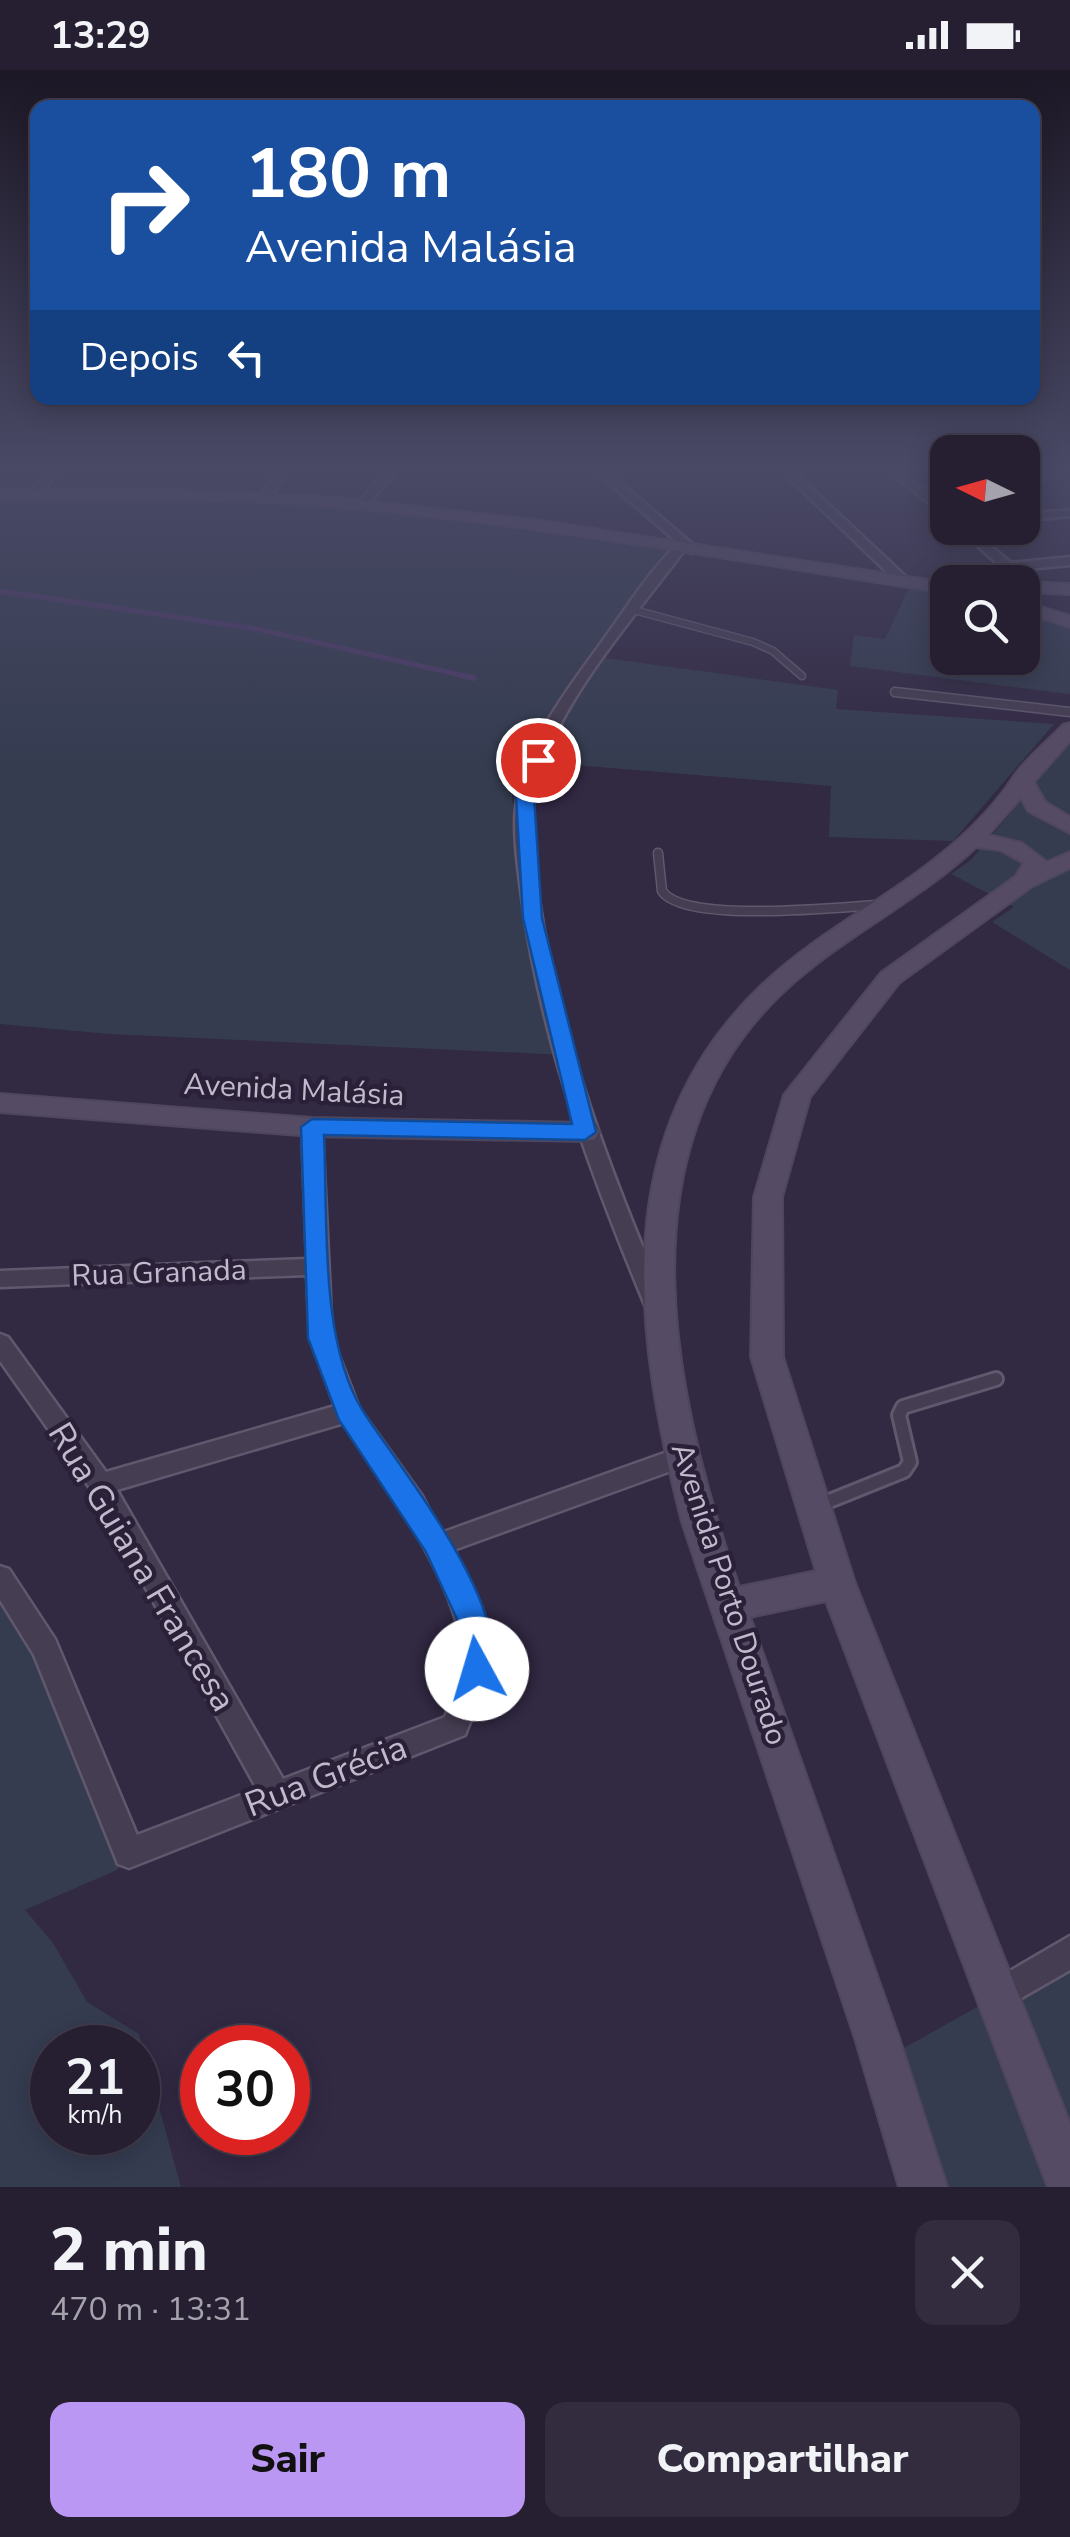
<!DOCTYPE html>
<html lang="pt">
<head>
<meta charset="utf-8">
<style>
	:root { --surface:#261f32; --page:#322c3e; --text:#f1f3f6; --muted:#a4a2ac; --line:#423d4d; --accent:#bb97f4 }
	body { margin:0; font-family:"Nunito Sans",sans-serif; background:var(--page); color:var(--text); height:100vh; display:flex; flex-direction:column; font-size:38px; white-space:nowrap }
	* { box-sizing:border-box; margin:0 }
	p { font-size:32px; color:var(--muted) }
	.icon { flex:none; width:55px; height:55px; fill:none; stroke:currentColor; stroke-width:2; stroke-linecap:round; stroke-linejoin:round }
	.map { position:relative; height:2117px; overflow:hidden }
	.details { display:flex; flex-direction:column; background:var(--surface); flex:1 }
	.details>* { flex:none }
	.banner { position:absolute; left:30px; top:30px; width:1010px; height:305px; border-radius:20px; box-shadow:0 5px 25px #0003,0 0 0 2px var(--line); background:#1a4fa0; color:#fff; overflow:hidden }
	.needle { width:65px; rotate:275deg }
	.tools { position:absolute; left:930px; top:365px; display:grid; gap:20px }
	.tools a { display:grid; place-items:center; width:110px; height:110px; border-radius:20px; background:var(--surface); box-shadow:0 5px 25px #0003,0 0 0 2px var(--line); font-size:50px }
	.speed { position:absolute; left:30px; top:1955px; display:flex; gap:20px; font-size:50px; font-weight:700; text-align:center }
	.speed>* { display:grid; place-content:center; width:130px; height:130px; border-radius:50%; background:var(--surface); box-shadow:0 5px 25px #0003,0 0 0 2px var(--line); line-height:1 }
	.speed small { font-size:25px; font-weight:400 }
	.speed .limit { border:15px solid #d22; background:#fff; color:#111 }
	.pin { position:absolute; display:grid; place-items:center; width:85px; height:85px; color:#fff; margin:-42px; border:5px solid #fff; border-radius:50%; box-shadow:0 2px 10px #0007 }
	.me { position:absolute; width:110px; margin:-55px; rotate:354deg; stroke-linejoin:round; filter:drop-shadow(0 0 8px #0008) }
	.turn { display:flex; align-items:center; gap:35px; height:210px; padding:0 50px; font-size:45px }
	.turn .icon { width:130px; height:130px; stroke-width:2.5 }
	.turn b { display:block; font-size:70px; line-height:85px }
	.then { display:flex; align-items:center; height:95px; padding:0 50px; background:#0003; gap:20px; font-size:38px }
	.round { display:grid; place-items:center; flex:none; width:105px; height:105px; border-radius:20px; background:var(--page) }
	.overview { display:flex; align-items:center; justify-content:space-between; height:170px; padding:0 50px }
	h1 { font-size:60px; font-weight:800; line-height:75px }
	.primary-button { display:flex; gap:20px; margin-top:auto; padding:20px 50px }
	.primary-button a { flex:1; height:115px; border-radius:20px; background:var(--accent); color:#111; font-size:40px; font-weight:800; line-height:115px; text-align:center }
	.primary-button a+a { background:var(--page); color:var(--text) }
	.status { display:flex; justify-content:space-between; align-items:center; height:70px; padding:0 50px; background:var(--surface); direction:ltr }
	.status svg { height:28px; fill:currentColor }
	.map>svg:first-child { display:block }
	.green { fill:#353c50; fill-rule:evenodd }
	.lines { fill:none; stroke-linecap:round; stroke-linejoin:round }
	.stream-far1 { stroke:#4b3b66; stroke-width:5 }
	.stream { stroke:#4b3b66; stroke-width:6 }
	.lane-far2-casing { stroke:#60586d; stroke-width:9 }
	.lane-far1-casing { stroke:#60586d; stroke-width:11 }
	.lane-casing { stroke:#60586d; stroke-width:18 }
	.street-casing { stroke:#60586d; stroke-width:5 }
	.secondary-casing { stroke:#4e465c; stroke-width:4 }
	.path { stroke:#56576b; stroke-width:2.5; stroke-dasharray:5 5; stroke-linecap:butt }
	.lane-far2 { stroke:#453d52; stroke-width:6 }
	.lane-far1 { stroke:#453d52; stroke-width:8 }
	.lane { stroke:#453d52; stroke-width:12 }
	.street { fill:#453d52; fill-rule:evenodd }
	.secondary { fill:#564b65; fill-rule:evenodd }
	.route { fill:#1a73e8; stroke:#114b97; stroke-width:2.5 }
	.labels { text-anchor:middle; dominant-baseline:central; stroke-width:9; stroke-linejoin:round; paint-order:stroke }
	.street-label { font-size:30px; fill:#c1bacc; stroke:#2a2138 }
	.near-street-label { font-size:35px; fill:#c1bacc; stroke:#2a2138 }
</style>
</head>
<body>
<div class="status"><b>13:29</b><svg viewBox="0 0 49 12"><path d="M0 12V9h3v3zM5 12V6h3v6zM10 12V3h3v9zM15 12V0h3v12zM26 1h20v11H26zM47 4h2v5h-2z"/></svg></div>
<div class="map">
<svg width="1070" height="2117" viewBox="0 0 1070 2117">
	<rect width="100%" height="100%" fill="#322943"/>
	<g class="green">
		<polygon points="0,426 225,429 382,441 672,481 590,586 838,620 836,639 1054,654 953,771 829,767 831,716 525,691 512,725 516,771 566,985 109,964 0,954"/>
		<polygon points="910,516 947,521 948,588 1022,588 1023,541 1070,556 1070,624 850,596 854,565 885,569"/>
		<polygon points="1070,672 1070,900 992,852 1014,837 951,804 971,790"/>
		<path d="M0,1509l129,274 -12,17 -92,40 28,33 34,59 52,32 42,153h-181zM52,1978h86v84h-86z"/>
		<polygon points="1070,1885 1070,2117 946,2117 902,1979"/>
	</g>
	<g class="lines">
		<polyline class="stream-far1" points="0,521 257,559 474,608"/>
		<polyline class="stream" points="463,606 474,608"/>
		<g class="lane-far2-casing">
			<polyline id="lane-far2" points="634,540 753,572 773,581 802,606"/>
		</g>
		<g class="lane-far1-casing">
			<g id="lane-far1">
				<polyline points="895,622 1070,642"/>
				<path d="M658,783l4,38c22,33 174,16 216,14"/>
			</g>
		</g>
		<g class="lane-casing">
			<polyline id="lane" points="817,1436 904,1401 910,1392 899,1345 903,1337 996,1309"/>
		</g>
		<g class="street-casing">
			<g id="street">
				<polygon points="48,400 59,400 38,427 30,427 28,425"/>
				<polygon points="280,400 291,400 267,429 259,429 259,425"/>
				<polygon points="386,400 397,400 366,437 358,437 358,433"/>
				<path d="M594,400h12l92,79 -6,4 -7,-4c-48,65 -121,146 -145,223 -14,42 -7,85 -1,128 21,141 72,274 128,405l-3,6h-16l-3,-6c-55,-132 -104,-265 -123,-407 -4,-32 -10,-68 -5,-99 10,-59 53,-113 87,-160 19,-26 51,-77 75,-95z"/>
				<polygon points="781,400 792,400 905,506 905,512 897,512"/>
				<polygon points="886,400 898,400 921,418 948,415 948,421 929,424 948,439 948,448"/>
				<polygon points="1057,401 1061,402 1061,406 1022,412 1022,406"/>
				<polygon points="1070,440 1070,446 1022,451 1022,444"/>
				<polygon points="957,458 969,458 1011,493 1070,487 1070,495 1019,500 1037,517 1027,520 1022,512 1018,512"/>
				<path d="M312,1050l10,7 10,211 27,70 63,88 19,37 240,-86 9,3 3,7 -3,7 -239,87 34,68 6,50 -26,66 -336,133 -11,-4 -84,-209 -34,-55v-34l9,3 46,70 82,196 120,-46 -165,-298 -92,-130v-27l8,3 98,135 229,-66 -25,-68 -3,-63 -307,12v-16l307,-12 -5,-132zM344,1353c41,60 121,169 119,242 -1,17 -12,36 -18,52l-162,62 -166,-289z"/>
				<polygon points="1070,1866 1070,1900 997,1942 986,1937 981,1926 986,1915"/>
			</g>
		</g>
		<g class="secondary-casing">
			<g id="secondary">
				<path d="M159,419l173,8 202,23 414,63v10c-205,-31 -409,-69 -615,-86 -111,-10 -222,-8 -333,-7v-10z"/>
				<polygon points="1019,512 1022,512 1070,514 1070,524 1022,522 1022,512"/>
				<polygon points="1022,531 1070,546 1070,557 1022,542"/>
				<path d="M1070,653v18l-36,41 11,20 25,15v16l-42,-22 -7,-13 -33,37 34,8 25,19 23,-10v16l-39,19 -132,96 -89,114 -28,100 1,160 72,226 215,541v63h-22l-222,-586 -76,16 149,421 48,149h-48l-44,-149 -173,-516c-48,-189 -76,-390 81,-538 57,-54 130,-88 189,-139 22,-19 45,-43 60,-66 11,-18 35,-37 51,-54zM976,777l24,3 24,13 -9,14 -134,96 -97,122 -30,102 -3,160 65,214 -77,16c-66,-189 -121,-438 43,-594 59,-56 136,-91 194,-146z"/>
				<polygon points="0,1024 312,1048 585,1053 595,1055 599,1062 595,1069 585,1071 312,1066 0,1042"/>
			</g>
		</g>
		<polyline class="path" points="530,400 545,400"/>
		<use href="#lane-far2" class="lane-far2"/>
		<use href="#lane-far1" class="lane-far1"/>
		<use href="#lane" class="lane"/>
		<use href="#street" class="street"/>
		<use href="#secondary" class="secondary"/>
	</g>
	<linearGradient id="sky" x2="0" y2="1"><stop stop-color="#1c1725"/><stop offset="0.57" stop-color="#494966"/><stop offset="1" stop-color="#494966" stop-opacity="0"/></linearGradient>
	<rect width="1070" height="696" fill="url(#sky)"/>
	<path class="route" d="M532,687l15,3 -13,36 8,122 54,214 -11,8 -261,-5c4,82 -5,206 39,276 35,55 155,201 125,268l-11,4 -11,-4 -5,-10 -4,-50 -31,-67 -87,-132 -31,-82 -7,-211 11,-8 260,5 -49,-206 -7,-122z"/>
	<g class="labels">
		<g class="street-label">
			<text transform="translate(294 1020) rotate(3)">Avenida Malásia</text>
			<text transform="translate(159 1203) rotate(-2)">Rua Granada</text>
			<text transform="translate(729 1524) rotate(72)">Avenida Porto Dourado</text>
		</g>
		<g class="near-street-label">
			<text transform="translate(142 1497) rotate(59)">Rua Guiana Francesa</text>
			<text transform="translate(326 1706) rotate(-21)">Rua Grécia</text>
		</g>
	</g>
</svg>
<div class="tools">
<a><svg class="needle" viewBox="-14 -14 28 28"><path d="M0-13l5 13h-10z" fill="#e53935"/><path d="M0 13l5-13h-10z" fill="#a4a2ac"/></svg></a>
<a><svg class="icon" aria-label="search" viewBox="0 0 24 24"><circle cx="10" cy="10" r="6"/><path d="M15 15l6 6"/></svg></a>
</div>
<div class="speed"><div>21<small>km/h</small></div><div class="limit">30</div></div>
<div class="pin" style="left:538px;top:690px;background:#d93025"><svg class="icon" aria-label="arrive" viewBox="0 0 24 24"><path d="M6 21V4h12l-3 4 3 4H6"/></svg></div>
<svg class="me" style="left:477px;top:1599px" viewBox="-20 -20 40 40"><circle r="19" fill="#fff"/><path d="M0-13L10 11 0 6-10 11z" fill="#1a73e8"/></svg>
<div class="banner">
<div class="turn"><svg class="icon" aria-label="right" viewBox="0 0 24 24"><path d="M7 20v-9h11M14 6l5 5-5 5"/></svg><div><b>180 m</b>Avenida Malásia</div></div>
<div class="then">Depois<svg class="icon" aria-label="left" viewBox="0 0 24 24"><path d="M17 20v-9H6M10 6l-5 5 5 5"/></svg></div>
</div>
</div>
<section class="details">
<div class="overview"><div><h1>2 min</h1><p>470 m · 13:31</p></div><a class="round"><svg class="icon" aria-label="close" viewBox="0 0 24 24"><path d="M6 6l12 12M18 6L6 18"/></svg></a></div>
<div class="primary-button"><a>Sair</a><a>Compartilhar</a></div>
</section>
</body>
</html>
